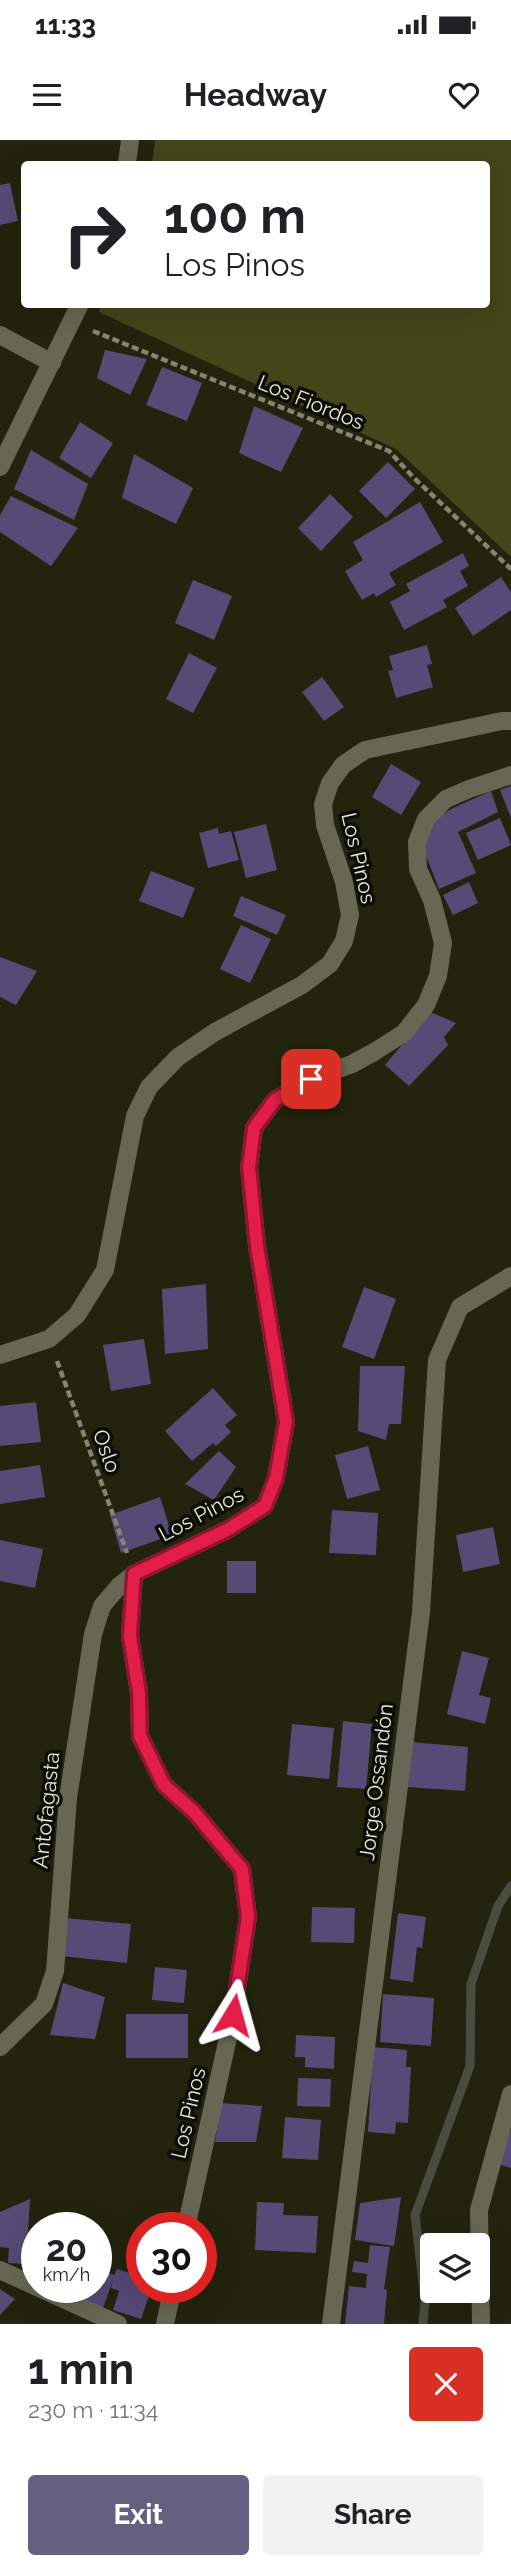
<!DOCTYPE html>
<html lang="en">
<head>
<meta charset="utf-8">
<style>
	:root { --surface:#fff; --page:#f2f2f2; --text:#202124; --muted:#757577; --accent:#655f82 }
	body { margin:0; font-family:Raleway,sans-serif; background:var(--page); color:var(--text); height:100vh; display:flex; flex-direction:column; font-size:26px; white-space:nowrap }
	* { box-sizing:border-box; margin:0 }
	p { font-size:23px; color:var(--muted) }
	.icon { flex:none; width:38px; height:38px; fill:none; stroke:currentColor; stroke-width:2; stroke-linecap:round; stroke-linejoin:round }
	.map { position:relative; height:2184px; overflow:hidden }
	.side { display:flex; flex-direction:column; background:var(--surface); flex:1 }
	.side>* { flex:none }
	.banner { position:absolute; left:21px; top:21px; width:469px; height:147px; border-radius:7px; box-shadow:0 7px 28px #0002; background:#fff; color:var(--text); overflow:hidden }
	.buttons { position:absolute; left:420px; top:2093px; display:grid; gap:14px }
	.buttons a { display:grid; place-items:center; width:70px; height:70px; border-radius:7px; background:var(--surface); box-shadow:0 7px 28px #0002; font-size:35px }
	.speed { position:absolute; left:21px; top:2072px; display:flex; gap:14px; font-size:35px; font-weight:700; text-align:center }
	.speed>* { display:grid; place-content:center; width:91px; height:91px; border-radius:50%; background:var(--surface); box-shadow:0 7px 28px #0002; line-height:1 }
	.speed small { font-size:18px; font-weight:400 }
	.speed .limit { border:10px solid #d22; background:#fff; color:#111 }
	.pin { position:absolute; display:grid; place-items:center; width:60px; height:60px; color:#fff; margin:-30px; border-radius:14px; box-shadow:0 4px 10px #0006 }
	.me { position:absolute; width:77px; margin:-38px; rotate:8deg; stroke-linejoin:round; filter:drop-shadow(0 0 5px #0008) }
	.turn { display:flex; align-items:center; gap:24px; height:147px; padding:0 28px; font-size:32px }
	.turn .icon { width:91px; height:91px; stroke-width:2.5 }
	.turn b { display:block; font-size:49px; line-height:60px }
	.round { display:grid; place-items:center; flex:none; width:74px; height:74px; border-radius:7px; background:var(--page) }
	.head { display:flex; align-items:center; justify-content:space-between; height:119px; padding:0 28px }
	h1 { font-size:42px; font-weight:700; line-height:52px }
	.button { display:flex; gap:14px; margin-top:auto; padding:14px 28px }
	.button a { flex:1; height:80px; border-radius:7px; background:var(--accent); color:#fff; font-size:28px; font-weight:700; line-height:80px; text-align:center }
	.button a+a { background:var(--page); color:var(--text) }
	.status { display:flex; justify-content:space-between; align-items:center; height:49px; padding:0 35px; background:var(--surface); direction:ltr }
	.status svg { height:19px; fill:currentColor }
	header { display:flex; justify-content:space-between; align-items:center; height:91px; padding:0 28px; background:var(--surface); font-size:32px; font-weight:700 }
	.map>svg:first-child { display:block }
	.green { fill:#434619 }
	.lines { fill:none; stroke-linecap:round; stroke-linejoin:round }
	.stream { stroke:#4b4c41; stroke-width:9 }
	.building { fill:#544b76 }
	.path { stroke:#848572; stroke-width:4.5; stroke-dasharray:7 3.5; stroke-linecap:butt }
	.service { stroke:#666853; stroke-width:18 }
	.minor { stroke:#666853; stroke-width:18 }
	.tertiary { stroke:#666853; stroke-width:18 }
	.route-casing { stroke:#92132f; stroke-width:18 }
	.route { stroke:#e11d48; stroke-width:12 }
	.labels { text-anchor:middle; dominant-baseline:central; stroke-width:7; stroke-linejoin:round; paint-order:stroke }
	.street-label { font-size:21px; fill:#e6e7d9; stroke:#0c0d04 }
</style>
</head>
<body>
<div class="status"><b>11:33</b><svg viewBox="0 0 49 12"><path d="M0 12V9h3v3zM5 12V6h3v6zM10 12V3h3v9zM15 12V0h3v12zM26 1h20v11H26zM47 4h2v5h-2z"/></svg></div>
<header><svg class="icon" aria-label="menu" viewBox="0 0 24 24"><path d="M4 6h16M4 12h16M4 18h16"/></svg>Headway<svg class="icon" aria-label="heart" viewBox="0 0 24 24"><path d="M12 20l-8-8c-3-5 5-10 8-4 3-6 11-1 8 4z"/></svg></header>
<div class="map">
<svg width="511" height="2184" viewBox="0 0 511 2184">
	<rect width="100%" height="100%" fill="#23240d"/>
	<polygon class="green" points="155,0 511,0 511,417 396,309 99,172 102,164 486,164 486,24 152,24"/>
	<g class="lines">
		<polyline class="stream" points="423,2184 425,2160 415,2075 470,1926 471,1844 498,1766 511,1746"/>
	</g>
	<g class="building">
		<polygon points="10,43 18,81 0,85 0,45"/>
		<polygon points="105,210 147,219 130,255 97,238"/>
		<polygon points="162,227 202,243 187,281 146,265"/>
		<polygon points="254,266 303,288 281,332 239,313"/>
		<polygon points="80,282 113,303 91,338 59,318"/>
		<polygon points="31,310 88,344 74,380 14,349"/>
		<polygon points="134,314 193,348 176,384 122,358"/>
		<polygon points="388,322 415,349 386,378 359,351"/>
		<polygon points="330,354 353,377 321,411 298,388"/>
		<polygon points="11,356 78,388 51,426 0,392 0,375"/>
		<polygon points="420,362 443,402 389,433 396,445 376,457 374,453 362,460 345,431 363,420 353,402"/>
		<polygon points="463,413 469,426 460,431 468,446 443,460 447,467 404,490 390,462 410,451 406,444"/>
		<polygon points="501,437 511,452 511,470 473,496 455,468"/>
		<polygon points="193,440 232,456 214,500 175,483"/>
		<polygon points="427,505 432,524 427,525 433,547 396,558 388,531 393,530 389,516"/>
		<polygon points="189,513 217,528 193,573 166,559"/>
		<polygon points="322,537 344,567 324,581 302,552"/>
		<polygon points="391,624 421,642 401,675 372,657"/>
		<polygon points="511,646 511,678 500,650"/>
		<polygon points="491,651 498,672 458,692 476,733 439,749 422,705 432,682 451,669"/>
		<polygon points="500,678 511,705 478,720 466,693"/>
		<polygon points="266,684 277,730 246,738 234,692"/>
		<polygon points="218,688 219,694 231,691 239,720 208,728 199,693"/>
		<polygon points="151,731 195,748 183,778 139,761"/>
		<polygon points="469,742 478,763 453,775 443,755"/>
		<polygon points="241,756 286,775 277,795 233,776"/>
		<polygon points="241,785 271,799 250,843 220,829"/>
		<polygon points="0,817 37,831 16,865 0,857"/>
		<polygon points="430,872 456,883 444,897 448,905 409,946 385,925"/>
		<polygon points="206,1144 208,1209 165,1214 162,1149"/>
		<polygon points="364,1147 396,1159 374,1219 342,1207"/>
		<polygon points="144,1199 151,1244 111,1251 103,1205"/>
		<polygon points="360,1226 405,1226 401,1284 389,1284 386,1300 358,1291"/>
		<polygon points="213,1248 237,1275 225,1285 231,1292 216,1306 213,1303 192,1321 165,1291"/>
		<polygon points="36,1262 41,1302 0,1306 0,1266"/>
		<polygon points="368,1306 380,1350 347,1359 335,1315"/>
		<polygon points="219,1311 236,1327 214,1360 185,1344"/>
		<polygon points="40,1325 45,1357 0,1364 0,1331"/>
		<polygon points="160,1357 172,1395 121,1413 110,1375"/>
		<polygon points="332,1370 378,1373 376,1415 329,1413"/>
		<polygon points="493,1387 500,1424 463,1432 456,1395"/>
		<polygon points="0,1400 43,1409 35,1448 0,1441"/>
		<rect x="227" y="1421" width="29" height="32"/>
		<polygon points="462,1511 489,1518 479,1555 491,1558 485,1584 447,1574"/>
		<polygon points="343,1581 372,1584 366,1649 337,1647"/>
		<polygon points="292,1584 334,1588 329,1639 287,1635"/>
		<polygon points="411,1602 468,1607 465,1651 408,1647"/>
		<polygon points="312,1767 355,1768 354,1803 311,1802"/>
		<polygon points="398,1773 426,1777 422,1808 417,1807 413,1842 390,1839"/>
		<polygon points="64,1778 131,1784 127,1823 61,1816"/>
		<polygon points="155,1827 187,1830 184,1863 152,1860"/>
		<polygon points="63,1843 105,1857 95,1899 50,1895"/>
		<polygon points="383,1854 434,1858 431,1906 380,1902"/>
		<rect x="126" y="1874" width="62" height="44"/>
		<polygon points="296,1895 335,1897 334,1929 305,1927 305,1917 295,1917"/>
		<polygon points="373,1907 407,1910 406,1927 411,1927 408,1983 396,1982 395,1994 368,1992"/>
		<polygon points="298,1938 331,1939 330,1967 297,1966"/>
		<polygon points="221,1963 262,1966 256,2002 215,2002"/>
		<polygon points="285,1977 321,1980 318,2020 282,2018"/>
		<polygon points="511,1990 511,2028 497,2024"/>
		<polygon points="401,2057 394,2106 355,2100 360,2063"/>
		<polygon points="30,2059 26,2124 8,2123 9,2108 0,2107 0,2072"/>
		<polygon points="257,2062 284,2063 283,2075 318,2076 316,2113 255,2110"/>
		<polygon points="370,2105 390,2107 384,2149 387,2150 384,2184 345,2184 349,2146 366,2148 367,2134 352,2132 354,2121 368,2123"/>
		<polygon points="96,2129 114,2135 117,2129 142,2137 142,2147 152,2147 141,2179 113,2170 119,2151 111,2148 113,2140 103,2168 81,2160 86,2147 96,2147"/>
		<polygon points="0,2149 15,2159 0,2175"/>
	</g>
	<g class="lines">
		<g class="path">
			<polyline points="93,191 389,311 413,337 511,429"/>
			<polyline points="57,1221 127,1413"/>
		</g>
		<polyline class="service" points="0,195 52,223"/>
		<g class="minor">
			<polyline points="0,1215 49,1199 77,1175 105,1130 135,976 149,947 178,917 215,892 302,845 330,824 344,801 350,775 344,742 325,685 323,664 330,643 343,625 365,610 502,581 511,581"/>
			<polyline points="0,1907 44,1864 55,1831 68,1658 93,1494 102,1466 119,1446 134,1434"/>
			<polyline points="186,2088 233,1875 248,1777 242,1729 194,1672 164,1645 140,1596 139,1553 130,1496 134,1434 227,1390 265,1366 276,1338 286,1282 257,1106 249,1027 254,988 275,960 311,939 352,924 374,912 404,893 426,865 438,836 443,803 432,760 418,729 417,702 426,679 446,659 469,649 511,635"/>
			<polyline points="0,2130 37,2147"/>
			<polyline points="37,2147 118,2184"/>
			<polyline points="165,2184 173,2147"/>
			<polyline points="331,2184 421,1472 437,1220 460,1167 511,1136"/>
			<polyline points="481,2184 479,2070 511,1954"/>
		</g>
		<g class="tertiary">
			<polyline points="127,24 130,0"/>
			<polyline points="0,327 80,164"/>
		</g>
	</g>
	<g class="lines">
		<g class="route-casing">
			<polyline id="route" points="233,1875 248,1777 242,1729 194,1672 164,1645 140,1596 139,1553 130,1496 134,1434 227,1390 265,1366 276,1338 286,1282 257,1106 249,1027 254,988 275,960 311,939"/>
		</g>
		<use href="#route" class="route"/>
	</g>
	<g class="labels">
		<g class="street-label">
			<text transform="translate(311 262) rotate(22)">Los Fiordos</text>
			<text transform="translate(359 718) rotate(77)">Los Pinos</text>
			<text transform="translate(107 1311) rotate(70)">Oslo</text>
			<text transform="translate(201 1374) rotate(-28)">Los Pinos</text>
			<text transform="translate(376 1642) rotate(-83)">Jorge Ossandón</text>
			<text transform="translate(46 1670) rotate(-84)">Antofagasta</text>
			<text transform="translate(188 1973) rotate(-77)">Los Pinos</text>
		</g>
	</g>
</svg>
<div class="buttons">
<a><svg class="icon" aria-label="layers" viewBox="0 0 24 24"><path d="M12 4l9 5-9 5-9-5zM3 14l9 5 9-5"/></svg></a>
</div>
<div class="speed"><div>20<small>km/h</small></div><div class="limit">30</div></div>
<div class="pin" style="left:311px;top:939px;background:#d93025"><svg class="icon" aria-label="arrive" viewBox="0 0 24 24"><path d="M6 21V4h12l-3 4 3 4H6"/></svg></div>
<svg class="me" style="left:233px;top:1875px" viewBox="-20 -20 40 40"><path d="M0-17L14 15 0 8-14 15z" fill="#e11d48" stroke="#fff" stroke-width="4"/></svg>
<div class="banner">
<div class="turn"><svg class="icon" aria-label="right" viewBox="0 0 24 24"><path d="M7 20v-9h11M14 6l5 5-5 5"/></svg><div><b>100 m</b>Los Pinos</div></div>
</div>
</div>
<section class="side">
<div class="head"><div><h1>1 min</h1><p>230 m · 11:34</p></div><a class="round" style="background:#d93025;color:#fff"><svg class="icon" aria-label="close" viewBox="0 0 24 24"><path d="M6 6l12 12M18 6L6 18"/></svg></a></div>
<div class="button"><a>Exit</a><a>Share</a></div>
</section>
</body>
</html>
